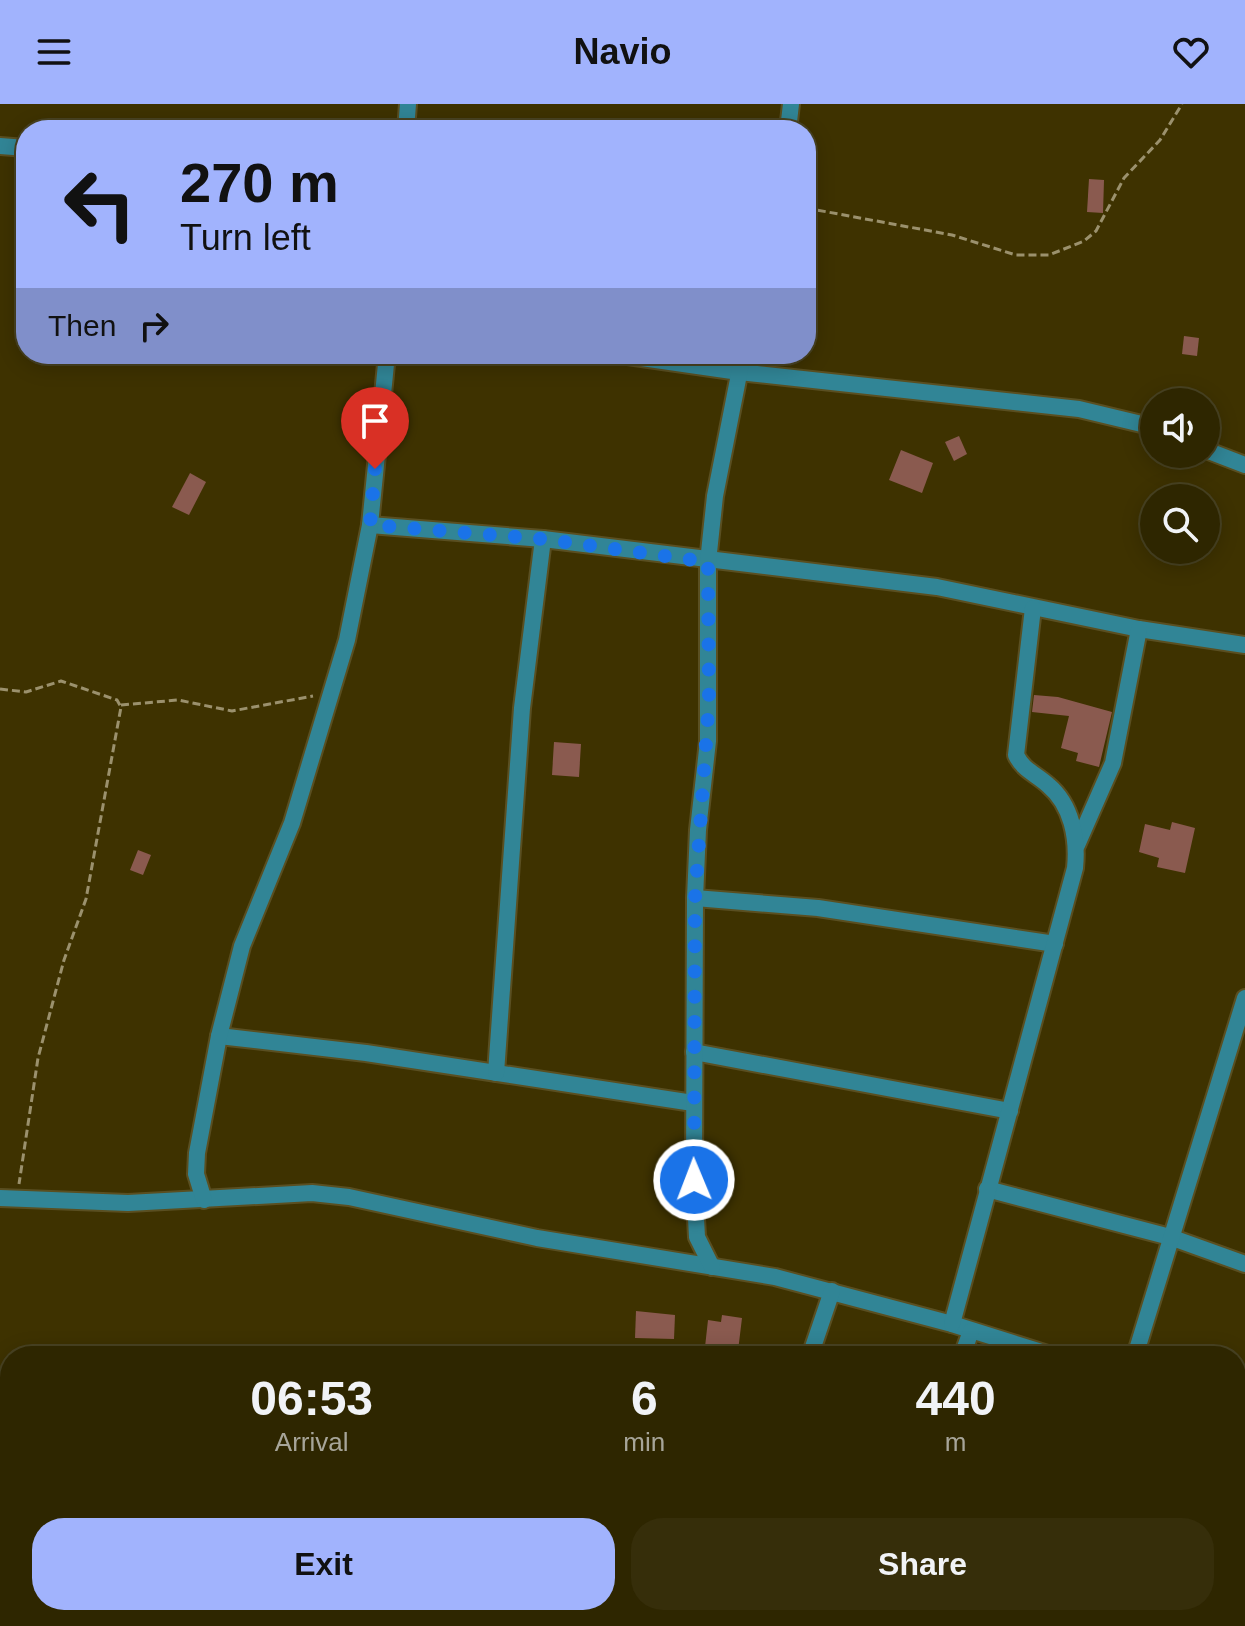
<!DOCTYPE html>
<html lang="en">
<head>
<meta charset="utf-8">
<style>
	:root { --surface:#2e2600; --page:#362e0a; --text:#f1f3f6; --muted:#a7a599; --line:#494322; --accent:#a1b3fd }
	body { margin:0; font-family:Helvetica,sans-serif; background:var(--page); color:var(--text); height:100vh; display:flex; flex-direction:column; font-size:30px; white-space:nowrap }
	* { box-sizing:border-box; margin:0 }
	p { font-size:26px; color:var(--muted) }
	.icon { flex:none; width:44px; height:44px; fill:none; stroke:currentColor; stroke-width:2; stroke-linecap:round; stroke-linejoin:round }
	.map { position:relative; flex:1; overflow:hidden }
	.side { position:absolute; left:0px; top:1242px; width:1246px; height:280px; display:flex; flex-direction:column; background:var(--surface); border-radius:32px 32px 0 0; box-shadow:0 4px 20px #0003,0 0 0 2px var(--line) }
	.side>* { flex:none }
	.guide { position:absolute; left:16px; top:16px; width:800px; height:244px; border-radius:32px; box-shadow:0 4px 20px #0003,0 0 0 2px var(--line); background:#a1b3fd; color:#111; overflow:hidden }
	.tools { position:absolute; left:1140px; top:284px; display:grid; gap:16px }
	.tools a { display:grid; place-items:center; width:80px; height:80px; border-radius:50%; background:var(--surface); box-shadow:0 4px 20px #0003,0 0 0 2px var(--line); font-size:40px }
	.pin { position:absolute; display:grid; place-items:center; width:68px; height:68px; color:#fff; margin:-82px -34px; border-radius:50% 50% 50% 0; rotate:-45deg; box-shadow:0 0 8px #0007 }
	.pin .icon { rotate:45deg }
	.me { position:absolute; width:88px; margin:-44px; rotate:359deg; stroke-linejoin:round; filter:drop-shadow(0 0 6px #0008) }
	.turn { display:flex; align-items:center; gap:28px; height:168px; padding:0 32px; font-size:36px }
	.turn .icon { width:104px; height:104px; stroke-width:2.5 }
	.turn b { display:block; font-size:56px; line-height:68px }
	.then { display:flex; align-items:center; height:76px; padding:0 32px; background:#0003; gap:16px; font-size:30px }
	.eta { display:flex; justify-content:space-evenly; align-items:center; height:136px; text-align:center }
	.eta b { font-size:48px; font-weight:700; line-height:56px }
	.button { display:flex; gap:16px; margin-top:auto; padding:16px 32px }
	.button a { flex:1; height:92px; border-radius:32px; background:var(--accent); color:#111; font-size:32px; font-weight:700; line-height:92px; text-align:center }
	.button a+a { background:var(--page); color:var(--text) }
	header { display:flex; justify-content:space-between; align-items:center; height:104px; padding:0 32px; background:var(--accent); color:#111; font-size:36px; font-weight:700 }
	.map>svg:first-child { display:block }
	.building { fill:#8a5a4f }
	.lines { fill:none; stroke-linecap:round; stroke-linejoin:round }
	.minor-casing { stroke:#5a4f21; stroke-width:20 }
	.path { stroke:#9b916d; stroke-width:3; stroke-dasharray:8 4; stroke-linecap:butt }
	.minor { stroke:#318596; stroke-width:16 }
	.route { stroke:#1a73e8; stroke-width:14; stroke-dasharray:0 25.2 }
</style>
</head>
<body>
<header><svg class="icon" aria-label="menu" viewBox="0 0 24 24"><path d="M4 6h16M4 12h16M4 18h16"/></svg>Navio<svg class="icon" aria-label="heart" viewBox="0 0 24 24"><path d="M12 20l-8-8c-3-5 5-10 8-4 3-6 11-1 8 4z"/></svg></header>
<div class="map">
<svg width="1245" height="1522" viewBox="0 0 1245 1522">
	<rect width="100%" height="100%" fill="#3e3200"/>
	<g class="building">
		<polygon points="1089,75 1104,76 1103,109 1087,108"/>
		<polygon points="1184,232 1199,234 1197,252 1182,250"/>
		<polygon points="959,332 967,350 954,357 945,338"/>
		<polygon points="901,346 933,359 922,389 889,376"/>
		<polygon points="190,369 206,378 189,411 172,403"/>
		<polygon points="1034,591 1058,593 1112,608 1099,663 1076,657 1078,649 1061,644 1069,612 1032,608"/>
		<polygon points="554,638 581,640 579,673 552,671"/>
		<polygon points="1172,718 1195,724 1185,769 1157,763 1159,754 1139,748 1145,720 1170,726"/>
		<polygon points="138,746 151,751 143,771 130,766"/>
		<polygon points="636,1207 675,1211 674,1235 635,1234"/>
		<polygon points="722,1211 742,1214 738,1247 705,1243 708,1216 721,1218"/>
	</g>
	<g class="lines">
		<g class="minor-casing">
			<g id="minor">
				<polyline points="406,26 408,0"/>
				<polyline points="788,26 791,0"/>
				<polyline points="0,42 26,44"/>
				<polyline points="614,250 739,268 1079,305 1154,323"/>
				<polyline points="1206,346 1245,361"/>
				<polyline points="370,421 543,435 937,483 1139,525 1245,541"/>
				<polyline points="1077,741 1113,659 1139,525"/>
				<polyline points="695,794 818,804 1055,840"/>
				<polyline points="219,932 366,949 693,999"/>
				<polyline points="694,948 1010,1007"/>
				<polyline points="496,969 522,604 543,435"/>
				<polyline points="987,1085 1170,1133 1245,1160"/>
				<polyline points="0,1094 128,1099 312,1089 349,1093 537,1134 775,1173 952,1220 1054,1252"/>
				<polyline points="204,1096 196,1070 197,1049 219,932 242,842 292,719 347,536 370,421 387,250"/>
				<polyline points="712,1163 697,1133 694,1076 695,794 698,726 708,637 708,458 715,392 743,250"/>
				<path d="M952,1220l123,-456c3,-29 -3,-63 -27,-83 -12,-11 -25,-15 -32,-30l17,-147"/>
				<polyline points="810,1252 832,1187"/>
				<polyline points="962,1252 971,1227"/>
				<polyline points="1135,1252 1245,894"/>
				<polyline points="1236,1354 1245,1359"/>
				<polyline points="0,1381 10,1389"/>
				<polyline points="155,1512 166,1522"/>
				<polyline points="719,1512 738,1522"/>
				<polyline points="593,1522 595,1512"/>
				<polyline points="867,1522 871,1512"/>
				<polyline points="1052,1522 1055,1512"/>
			</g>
		</g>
		<g class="path">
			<polyline points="806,104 952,131 1016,151 1049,151 1084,137 1096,127 1124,74 1160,36 1182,0"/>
			<polyline points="0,585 26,588 61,577 117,596 121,603 86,795 64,856 38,954 19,1080"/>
			<polyline points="121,601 178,596 232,607 313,592"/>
		</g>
		<use href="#minor" class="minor"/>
	</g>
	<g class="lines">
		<polyline class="route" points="375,365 370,421 543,435 708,458 709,597 695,794 694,1076"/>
	</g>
</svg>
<div class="tools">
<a><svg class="icon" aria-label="sound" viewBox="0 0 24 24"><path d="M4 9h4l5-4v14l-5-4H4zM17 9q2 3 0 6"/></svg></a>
<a><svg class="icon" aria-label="search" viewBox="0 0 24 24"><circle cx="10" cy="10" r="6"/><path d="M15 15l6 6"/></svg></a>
</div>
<div class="pin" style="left:375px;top:365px;background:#d93025"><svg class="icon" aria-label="arrive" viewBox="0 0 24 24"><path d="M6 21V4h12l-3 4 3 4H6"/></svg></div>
<svg class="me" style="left:694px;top:1076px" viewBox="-20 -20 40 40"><circle r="17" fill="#1a73e8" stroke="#fff" stroke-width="3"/><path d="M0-11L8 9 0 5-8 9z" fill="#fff"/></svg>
<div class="guide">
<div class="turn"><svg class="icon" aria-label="left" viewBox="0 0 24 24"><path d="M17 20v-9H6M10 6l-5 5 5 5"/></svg><div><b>270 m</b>Turn left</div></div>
<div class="then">Then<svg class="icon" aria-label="right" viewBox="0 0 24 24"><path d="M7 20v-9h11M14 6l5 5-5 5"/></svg></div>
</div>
<section class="side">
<div class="eta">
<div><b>06:53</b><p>Arrival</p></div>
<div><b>6</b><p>min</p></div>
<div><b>440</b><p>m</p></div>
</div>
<div class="button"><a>Exit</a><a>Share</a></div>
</section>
</div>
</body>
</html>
